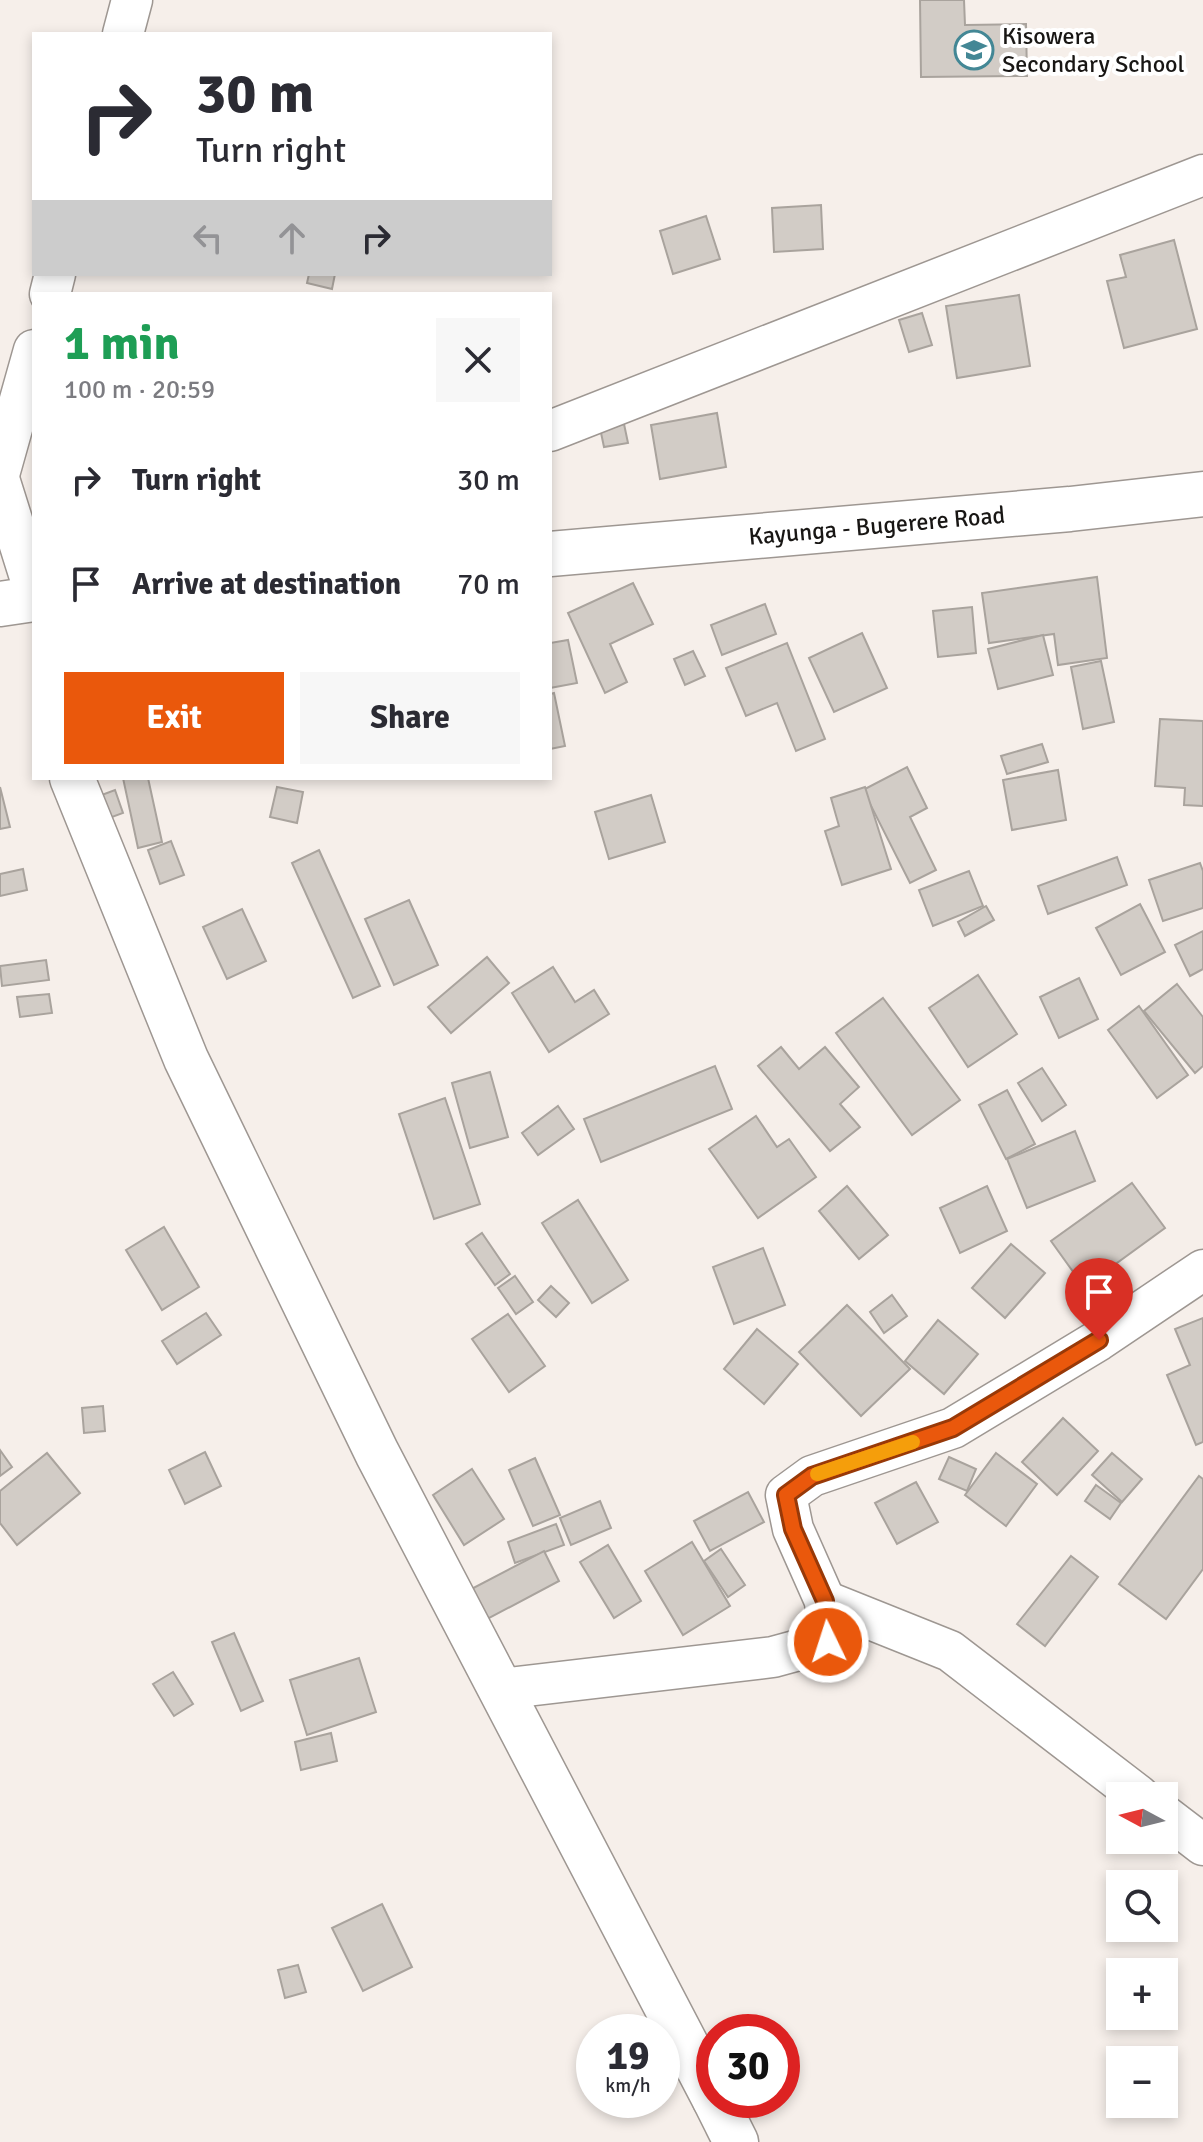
<!DOCTYPE html>
<html lang="en">
<head>
<meta charset="utf-8">
<style>
	:root { --surface:#fff; --page:#f7f7f7; --text:#2b2b33; --muted:#7c7c81; --accent:#ea580c }
	body { margin:0; font-family:Signika,sans-serif; background:var(--page); color:var(--text); height:100vh; display:flex; flex-direction:column; font-size:30px; white-space:nowrap }
	* { box-sizing:border-box; margin:0 }
	p { font-size:26px; color:var(--muted) }
	.icon { flex:none; width:44px; height:44px; fill:none; stroke:currentColor; stroke-width:2; stroke-linecap:round; stroke-linejoin:round }
	.map { position:relative; flex:1; overflow:hidden }
	.details { position:absolute; left:32px; top:292px; width:520px; height:488px; display:flex; flex-direction:column; background:var(--surface); border-radius:0px; box-shadow:0 4px 12px #0003 }
	.details>* { flex:none }
	.banner { position:absolute; left:32px; top:32px; width:520px; height:244px; border-radius:0px; box-shadow:0 4px 12px #0003; background:#fff; color:var(--text); overflow:hidden }
	.needle { width:52px; rotate:277deg }
	.fabs { position:absolute; left:1106px; top:1782px; display:grid; gap:16px }
	.fabs a { display:grid; place-items:center; width:72px; height:72px; border-radius:0px; background:var(--surface); box-shadow:0 4px 12px #0003; font-size:40px }
	.speed { position:absolute; left:576px; top:2014px; display:flex; gap:16px; font-size:40px; font-weight:700; text-align:center }
	.speed>* { display:grid; place-content:center; width:104px; height:104px; border-radius:50%; background:var(--surface); box-shadow:0 4px 12px #0003; line-height:1 }
	.speed small { font-size:20px; font-weight:400 }
	.speed .limit { border:12px solid #d22; background:#fff; color:#111 }
	.pin { position:absolute; display:grid; place-items:center; width:68px; height:68px; color:#fff; margin:-82px -34px; border-radius:50% 50% 50% 0; rotate:-45deg; box-shadow:0 0 8px #0007 }
	.pin .icon { rotate:45deg }
	.me { position:absolute; width:88px; margin:-44px; rotate:356deg; stroke-linejoin:round; filter:drop-shadow(0 0 6px #0008) }
	.turn { display:flex; align-items:center; gap:28px; height:168px; padding:0 32px; font-size:36px }
	.turn .icon { width:104px; height:104px; stroke-width:2.5 }
	.turn b { display:block; font-size:56px; line-height:68px }
	.lanes { display:flex; align-items:center; height:76px; padding:0 32px; background:#0003; justify-content:center; gap:40px; direction:ltr }
	.lanes .off { opacity:.35 }
	.round { display:grid; place-items:center; flex:none; width:84px; height:84px; border-radius:0px; background:var(--page) }
	.headline { display:flex; align-items:center; justify-content:space-between; height:136px; padding:0 32px }
	h1 { font-size:48px; font-weight:700; line-height:60px; color:#1e9e55 }
	.primary-button { display:flex; gap:16px; margin-top:auto; padding:16px 32px }
	.primary-button a { flex:1; height:92px; border-radius:0px; background:var(--accent); color:#fff; font-size:32px; font-weight:700; line-height:92px; text-align:center }
	.primary-button a+a { background:var(--page); color:var(--text) }
	ul { padding:0; list-style:none }
	li { display:flex; align-items:center; gap:24px; height:104px; padding:0 32px }
	li div { flex:1 }
	li b { display:block; font-size:30px }
	li em { font-style:normal }
	.map>svg:first-child { display:block }
	.building { fill:#d2ccc6; stroke:#a9a39d; stroke-width:2 }
	.lines { fill:none; stroke-linecap:round; stroke-linejoin:round }
	.minor-casing { stroke:#9e9792; stroke-width:43 }
	.tertiary-casing { stroke:#9e9792; stroke-width:47 }
	.primary-casing { stroke:#9e9792; stroke-width:47 }
	.minor { stroke:#fff; stroke-width:40 }
	.tertiary { stroke:#fff; stroke-width:44 }
	.primary { stroke:#fff; stroke-width:44 }
	.route-casing { stroke:#983908; stroke-width:20 }
	.route { stroke:#ea580c; stroke-width:14 }
	.slow { stroke:#f59e0b; stroke-width:14 }
	.labels { text-anchor:middle; dominant-baseline:central; stroke-width:8; stroke-linejoin:round; paint-order:stroke }
	.poi-label { font-size:24px; fill:#181614; stroke:#fff; text-anchor:start }
	.street-label { font-size:24px; fill:#181614; stroke:#fff }
</style>
</head>
<body>
<div class="map">
<svg width="1203" height="2142" viewBox="0 0 1203 2142">
	<rect width="100%" height="100%" fill="#f6efea"/>
	<g class="building">
		<polygon points="920,0 964,0 965,25 1026,24 1027,76 921,77"/>
		<polygon points="821,205 823,249 774,252 772,208"/>
		<polygon points="706,216 720,259 673,274 660,231"/>
		<polygon points="1174,240 1197,329 1124,348 1107,281 1126,277 1120,255"/>
		<polygon points="309,274 335,274 332,289 307,283"/>
		<polygon points="1019,295 1030,366 957,378 946,306"/>
		<polygon points="922,313 932,345 909,352 899,320"/>
		<polygon points="717,413 726,467 660,479 651,425"/>
		<polygon points="624,424 628,443 604,447 600,428"/>
		<polygon points="1097,577 1107,658 1058,665 1054,634 989,643 982,593"/>
		<polygon points="633,583 653,624 610,644 627,682 605,693 568,613"/>
		<polygon points="765,604 776,634 722,655 711,625"/>
		<polygon points="972,607 976,653 938,657 933,611"/>
		<polygon points="862,633 887,688 834,712 809,658"/>
		<polygon points="1043,635 1053,675 998,689 988,649"/>
		<polygon points="568,640 577,683 550,688 550,643"/>
		<polygon points="787,643 825,739 796,751 777,703 746,716 726,668"/>
		<polygon points="693,651 705,676 685,685 674,659"/>
		<polygon points="1101,661 1114,722 1083,729 1071,667"/>
		<polygon points="554,693 565,746 550,749 550,694"/>
		<polygon points="1160,719 1203,721 1203,806 1184,805 1185,788 1155,786"/>
		<polygon points="1042,744 1048,762 1007,774 1001,756"/>
		<polygon points="907,767 927,808 910,817 936,870 910,883 863,790"/>
		<polygon points="1058,770 1066,820 1012,830 1003,780"/>
		<polygon points="123,778 148,778 162,842 138,848"/>
		<polygon points="0,787 10,827 0,829"/>
		<polygon points="277,787 303,792 297,823 270,817"/>
		<polygon points="865,787 891,869 842,885 825,831 839,826 831,798"/>
		<polygon points="115,790 123,813 93,824 64,809"/>
		<polygon points="651,795 665,842 609,859 595,812"/>
		<polygon points="171,841 184,875 160,884 148,850"/>
		<polygon points="319,850 380,986 353,998 292,863"/>
		<polygon points="1117,857 1127,885 1048,914 1038,886"/>
		<polygon points="1200,863 1203,871 1203,908 1163,921 1149,880"/>
		<polygon points="23,869 27,890 0,896 0,874"/>
		<polygon points="969,871 983,906 933,926 919,890"/>
		<polygon points="409,900 438,965 394,985 365,919"/>
		<polygon points="1140,904 1165,952 1121,975 1096,928"/>
		<polygon points="986,906 994,920 965,936 958,922"/>
		<polygon points="242,909 266,961 227,979 203,927"/>
		<polygon points="1203,931 1203,969 1190,976 1175,945"/>
		<polygon points="487,957 509,983 451,1033 428,1007"/>
		<polygon points="46,960 49,980 2,986 0,966"/>
		<polygon points="553,967 575,1002 594,990 609,1014 549,1052 512,993"/>
		<polygon points="978,975 1017,1034 968,1067 929,1008"/>
		<polygon points="1079,978 1098,1019 1059,1038 1040,997"/>
		<polygon points="1177,984 1203,1017 1203,1066 1195,1073 1144,1011"/>
		<polygon points="49,994 52,1013 20,1017 17,997"/>
		<polygon points="883,998 960,1100 912,1135 836,1033"/>
		<polygon points="1139,1006 1188,1075 1157,1098 1108,1030"/>
		<polygon points="781,1047 799,1069 825,1047 859,1087 840,1104 860,1127 830,1151 758,1066"/>
		<polygon points="715,1066 732,1109 601,1162 584,1119"/>
		<polygon points="1042,1068 1066,1105 1042,1121 1018,1083"/>
		<polygon points="490,1072 508,1137 470,1148 452,1083"/>
		<polygon points="1007,1090 1035,1144 1006,1159 979,1105"/>
		<polygon points="445,1098 480,1204 434,1219 399,1114"/>
		<polygon points="558,1106 574,1129 538,1155 522,1133"/>
		<polygon points="756,1116 777,1147 789,1139 816,1177 758,1218 709,1149"/>
		<polygon points="1075,1131 1095,1181 1027,1208 1007,1159"/>
		<polygon points="1132,1183 1165,1228 1084,1287 1051,1241"/>
		<polygon points="847,1186 888,1235 859,1259 819,1211"/>
		<polygon points="987,1186 1007,1231 960,1253 940,1208"/>
		<polygon points="578,1200 628,1280 592,1303 542,1223"/>
		<polygon points="164,1227 199,1287 162,1310 126,1250"/>
		<polygon points="482,1233 510,1274 495,1285 466,1244"/>
		<polygon points="1011,1244 1045,1273 1005,1318 972,1288"/>
		<polygon points="763,1248 785,1305 734,1324 713,1267"/>
		<polygon points="515,1276 533,1302 516,1314 498,1288"/>
		<polygon points="551,1286 569,1303 556,1317 538,1300"/>
		<polygon points="892,1295 907,1316 884,1333 870,1312"/>
		<polygon points="847,1305 910,1369 861,1416 799,1352"/>
		<polygon points="206,1313 221,1335 177,1364 162,1341"/>
		<polygon points="508,1314 545,1366 509,1392 472,1339"/>
		<polygon points="1203,1318 1203,1442 1196,1445 1167,1375 1190,1365 1175,1329"/>
		<polygon points="938,1320 978,1354 944,1394 905,1361"/>
		<polygon points="757,1329 798,1364 764,1404 724,1369"/>
		<polygon points="103,1406 105,1431 84,1433 82,1408"/>
		<polygon points="1063,1418 1098,1451 1057,1495 1022,1462"/>
		<polygon points="0,1450 12,1467 0,1476"/>
		<polygon points="205,1452 221,1486 185,1504 169,1470"/>
		<polygon points="47,1453 80,1493 17,1545 0,1523 0,1491"/>
		<polygon points="996,1453 1037,1484 1006,1526 965,1495"/>
		<polygon points="1112,1453 1142,1479 1122,1502 1092,1475"/>
		<polygon points="949,1457 976,1469 967,1491 939,1479"/>
		<polygon points="535,1458 560,1515 533,1526 509,1470"/>
		<polygon points="472,1469 504,1519 464,1545 433,1495"/>
		<polygon points="1199,1476 1203,1479 1203,1569 1166,1619 1119,1584"/>
		<polygon points="916,1482 938,1522 897,1544 875,1503"/>
		<polygon points="1096,1485 1121,1503 1110,1519 1085,1501"/>
		<polygon points="748,1492 764,1522 710,1551 694,1521"/>
		<polygon points="600,1501 611,1528 571,1545 560,1518"/>
		<polygon points="556,1524 564,1545 515,1563 508,1542"/>
		<polygon points="692,1542 730,1606 683,1635 645,1571"/>
		<polygon points="608,1545 641,1601 614,1618 580,1562"/>
		<polygon points="721,1549 745,1585 728,1597 704,1561"/>
		<polygon points="544,1551 559,1581 476,1625 460,1595"/>
		<polygon points="1071,1556 1098,1577 1045,1646 1017,1624"/>
		<polygon points="234,1633 263,1701 241,1711 212,1642"/>
		<polygon points="359,1658 376,1712 307,1735 290,1680"/>
		<polygon points="173,1672 193,1704 174,1716 153,1684"/>
		<polygon points="331,1733 337,1761 301,1770 295,1742"/>
		<polygon points="382,1904 412,1967 363,1991 332,1928"/>
		<polygon points="298,1965 306,1992 285,1998 278,1970"/>
	</g>
	<g class="lines">
		<g class="minor-casing">
			<g id="minor">
				<polyline points="123,34 132,0"/>
				<polyline points="50,294 55,274"/>
				<polyline points="550,431 1203,175"/>
				<polyline points="0,471 34,350"/>
				<polyline points="0,482 34,590"/>
				<polyline points="825,1601 950,1651 1139,1796"/>
				<polyline points="501,1689 773,1657 828,1642 825,1601 793,1529 786,1495 812,1476 953,1428 1099,1340 1203,1270"/>
				<polyline points="1164,1815 1203,1845"/>
			</g>
		</g>
		<g class="tertiary-casing">
			<g id="tertiary">
				<polyline points="72,778 186,1059 377,1453 714,2098"/>
				<polyline points="715,2100 736,2142"/>
			</g>
		</g>
		<g class="primary-casing">
			<g id="primary">
				<path id="s1" d="M550,554l520,-45 133,-15"/>
				<polyline points="0,604 34,599"/>
			</g>
		</g>
		<use href="#minor" class="minor"/>
		<use href="#tertiary" class="tertiary"/>
		<use href="#primary" class="primary"/>
	</g>
	<g class="lines">
		<g class="route-casing">
			<polyline id="route" points="828,1642 825,1601 793,1529 786,1495 812,1476 953,1428 1099,1340"/>
		</g>
		<use href="#route" class="route"/>
		<polyline class="slow" points="817,1474 913,1442"/>
	</g>
	<defs>
		<g id="school-ring" transform="scale(2)"><circle r="9.5" fill="#fff" stroke="#438795" stroke-width="1.5"/><path d="M0-5L7-2L0 1L-7-2ZM-4 1L0 2.5L4 1V4Q0 6-4 4Z" fill="#438795"/></g>
	</defs>
	<g fill-rule="evenodd">
		<use href="#school-ring" x="974" y="50"/>
	</g>
	<g class="labels">
		<g class="poi-label">
			<text x="1002" y="36">Kisowera<tspan x="1002" dy="28">Secondary School</tspan></text>
		</g>
		<g class="street-label">
			<text stroke="none"><textPath href="#s1" startOffset="328">Kayunga - Bugerere Road</textPath></text>
		</g>
	</g>
</svg>
<div class="fabs">
<a><svg class="needle" viewBox="-14 -14 28 28"><path d="M0-13l5 13h-10z" fill="#e53935"/><path d="M0 13l5-13h-10z" fill="#7c7c81"/></svg></a>
<a><svg class="icon" aria-label="search" viewBox="0 0 24 24"><circle cx="10" cy="10" r="6"/><path d="M15 15l6 6"/></svg></a>
<a>+</a>
<a>−</a>
</div>
<div class="speed"><div>19<small>km/h</small></div><div class="limit">30</div></div>
<div class="pin" style="left:1099px;top:1340px;background:#d93025"><svg class="icon" aria-label="arrive" viewBox="0 0 24 24"><path d="M6 21V4h12l-3 4 3 4H6"/></svg></div>
<svg class="me" style="left:828px;top:1642px" viewBox="-20 -20 40 40"><circle r="17" fill="#ea580c" stroke="#fff" stroke-width="3"/><path d="M0-11L8 9 0 5-8 9z" fill="#fff"/></svg>
<div class="banner">
<div class="turn"><svg class="icon" aria-label="right" viewBox="0 0 24 24"><path d="M7 20v-9h11M14 6l5 5-5 5"/></svg><div><b>30 m</b>Turn right</div></div>
<div class="lanes"><svg class="icon off" aria-label="left" viewBox="0 0 24 24"><path d="M17 20v-9H6M10 6l-5 5 5 5"/></svg><svg class="icon off" aria-label="ahead" viewBox="0 0 24 24"><path d="M12 20V5M6 11l6-6 6 6"/></svg><svg class="icon" aria-label="right" viewBox="0 0 24 24"><path d="M7 20v-9h11M14 6l5 5-5 5"/></svg></div>
</div>
<section class="details">
<div class="headline"><div><h1>1 min</h1><p>100 m · 20:59</p></div><a class="round"><svg class="icon" aria-label="close" viewBox="0 0 24 24"><path d="M6 6l12 12M18 6L6 18"/></svg></a></div>
<ul>
<li><svg class="icon" aria-label="right" viewBox="0 0 24 24"><path d="M7 20v-9h11M14 6l5 5-5 5"/></svg><div><b>Turn right</b></div><em>30 m</em></li>
<li><svg class="icon" aria-label="arrive" viewBox="0 0 24 24"><path d="M6 21V4h12l-3 4 3 4H6"/></svg><div><b>Arrive at destination</b></div><em>70 m</em></li>
</ul>
<div class="primary-button"><a>Exit</a><a>Share</a></div>
</section>
</div>
</body>
</html>
